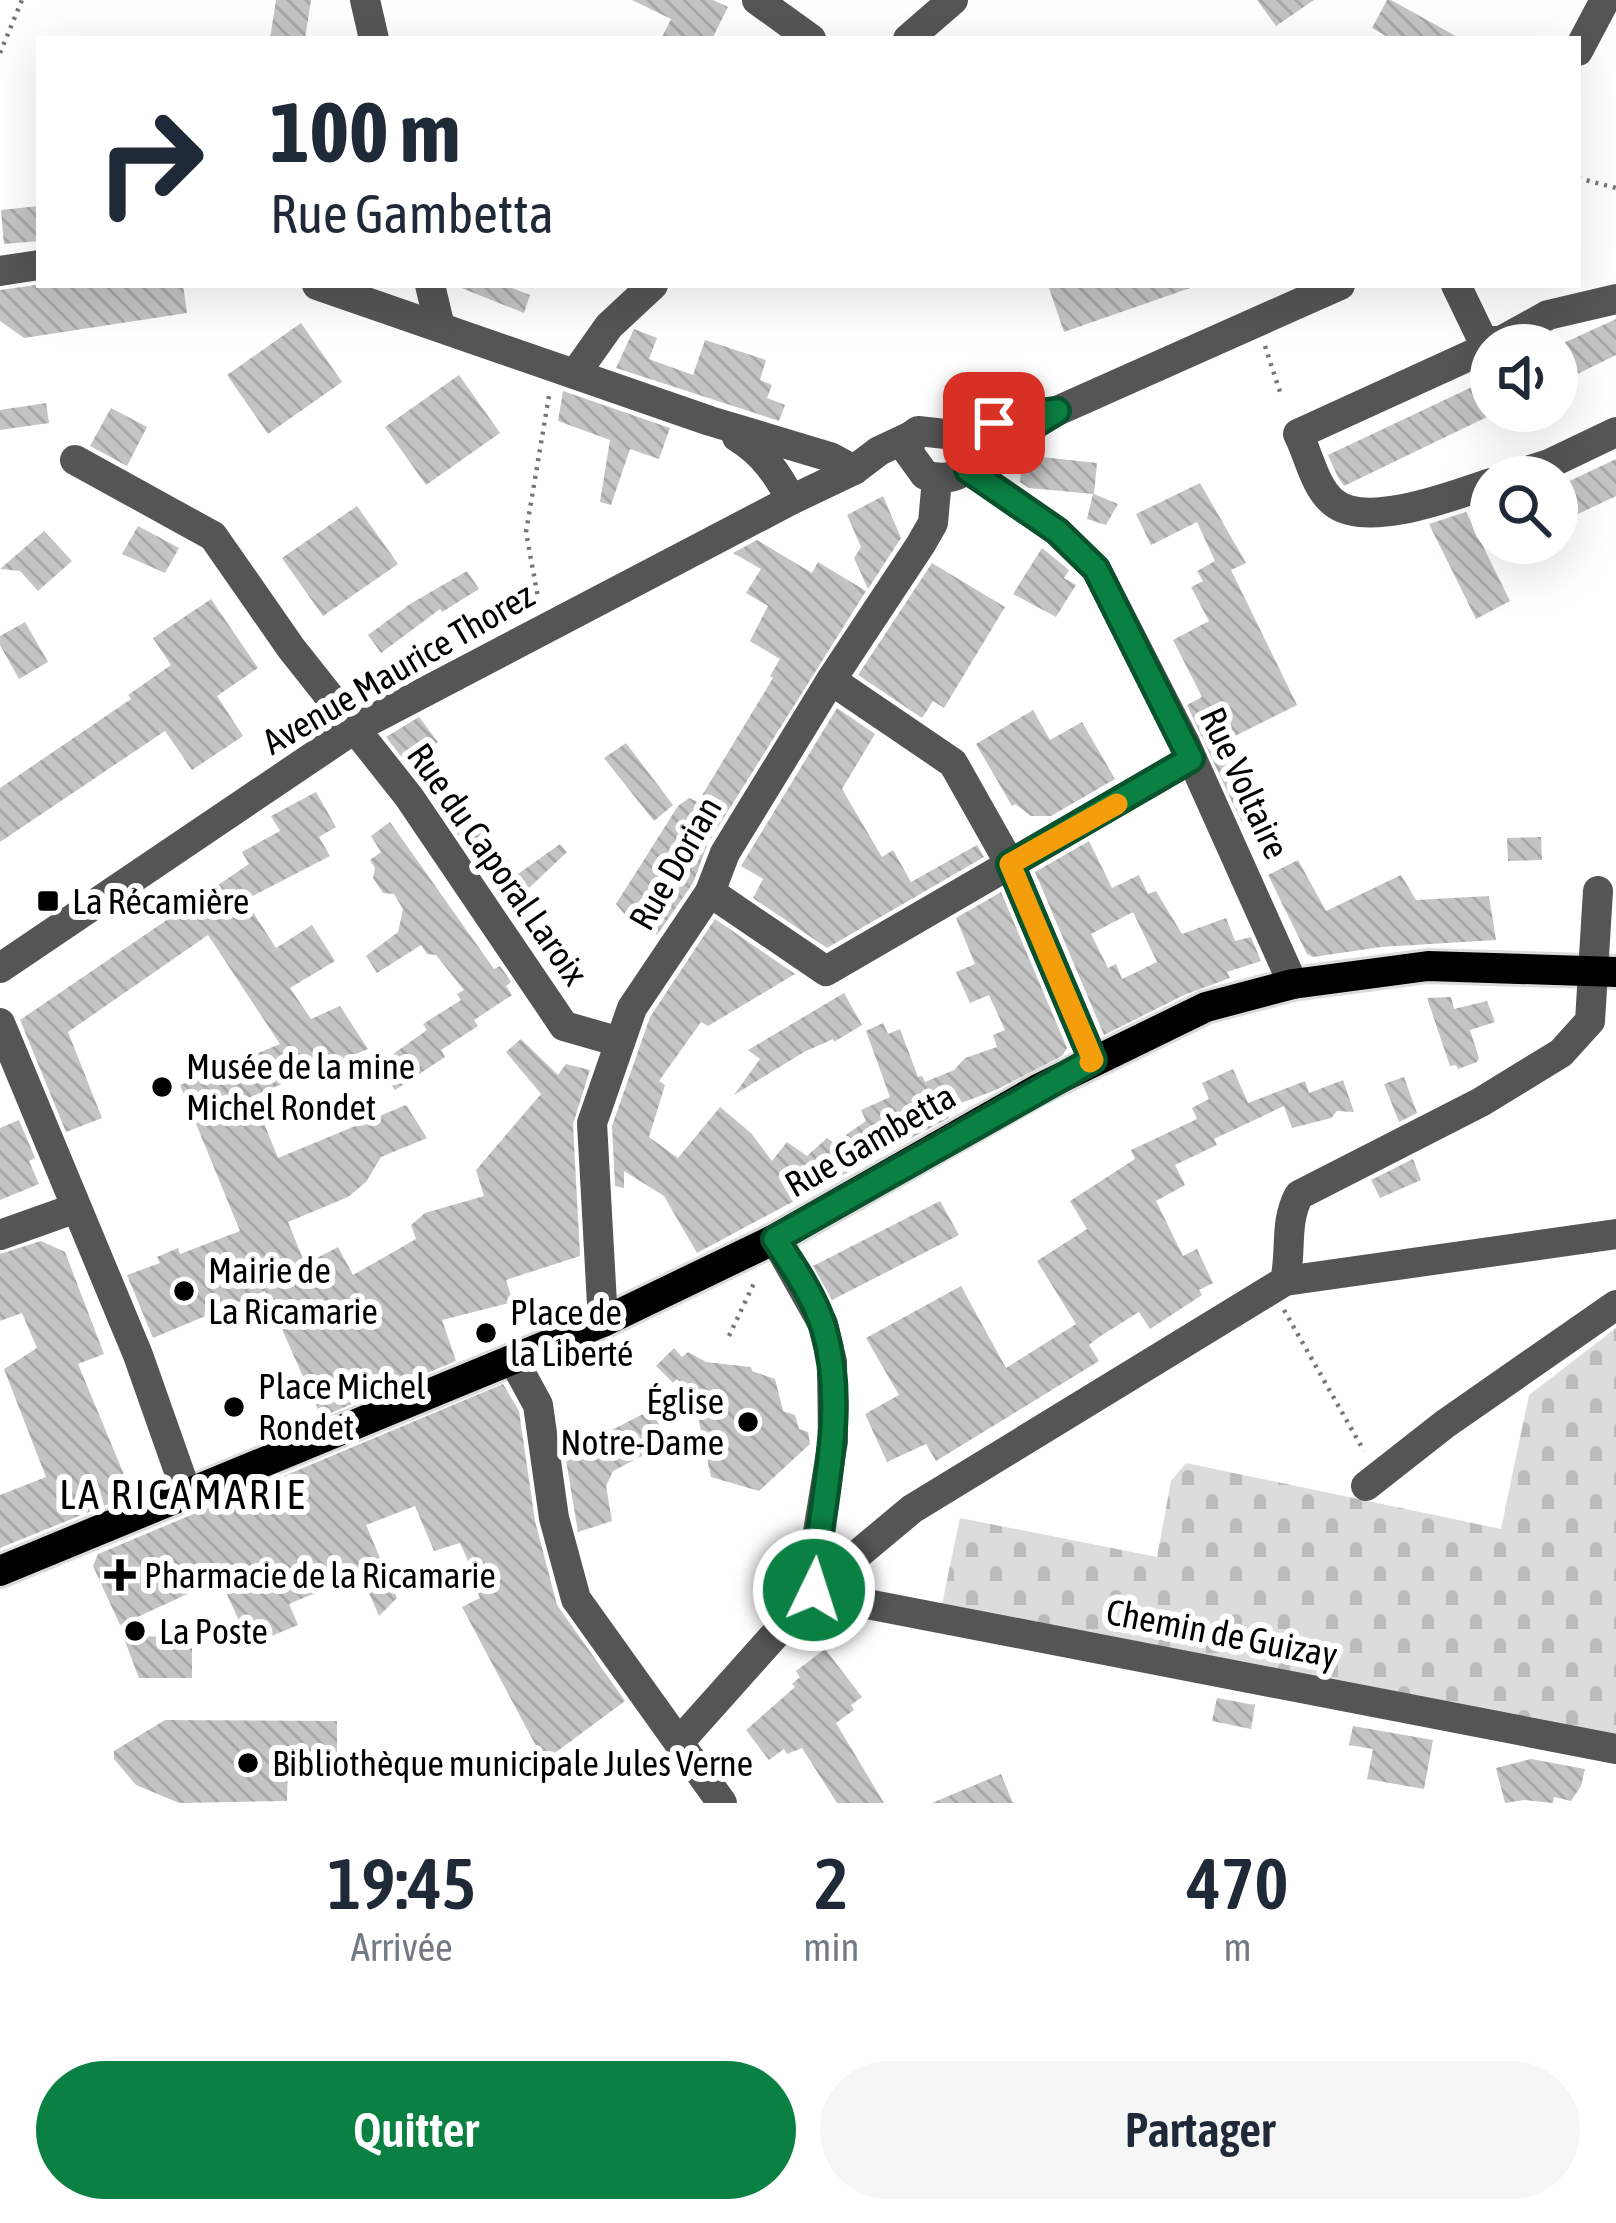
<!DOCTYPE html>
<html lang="fr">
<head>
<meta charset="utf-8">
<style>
	:root { --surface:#fff; --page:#f6f6f7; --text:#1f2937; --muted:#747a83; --accent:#0b8043 }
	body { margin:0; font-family:"Asap Condensed",sans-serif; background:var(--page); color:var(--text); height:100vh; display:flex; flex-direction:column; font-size:45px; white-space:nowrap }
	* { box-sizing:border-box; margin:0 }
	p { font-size:39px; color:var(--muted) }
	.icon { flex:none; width:66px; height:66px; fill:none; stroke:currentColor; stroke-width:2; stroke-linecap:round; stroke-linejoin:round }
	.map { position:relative; height:1803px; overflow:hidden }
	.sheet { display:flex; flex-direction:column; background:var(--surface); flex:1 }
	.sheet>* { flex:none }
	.hud { position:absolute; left:36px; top:36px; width:1545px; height:252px; border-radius:0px; box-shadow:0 12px 48px #0002; background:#fff; color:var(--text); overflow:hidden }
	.fabs { position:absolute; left:1470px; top:324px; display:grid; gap:24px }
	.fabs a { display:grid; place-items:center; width:108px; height:108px; border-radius:50%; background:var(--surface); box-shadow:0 12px 48px #0002; font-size:60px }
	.pin { position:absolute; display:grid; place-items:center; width:102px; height:102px; color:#fff; margin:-51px; border-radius:24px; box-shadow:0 6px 18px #0006 }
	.me { position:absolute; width:132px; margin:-66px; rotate:4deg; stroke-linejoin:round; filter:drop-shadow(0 0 9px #0008) }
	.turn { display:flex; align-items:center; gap:42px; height:252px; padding:0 36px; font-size:54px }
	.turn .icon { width:156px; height:156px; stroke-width:2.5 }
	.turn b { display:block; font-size:84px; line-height:102px }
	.eta { display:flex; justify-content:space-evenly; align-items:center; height:204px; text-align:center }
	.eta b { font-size:72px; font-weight:600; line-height:84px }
	.primary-button { display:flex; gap:24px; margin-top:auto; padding:24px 36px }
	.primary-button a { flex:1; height:138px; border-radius:72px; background:var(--accent); color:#fff; font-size:48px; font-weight:600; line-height:138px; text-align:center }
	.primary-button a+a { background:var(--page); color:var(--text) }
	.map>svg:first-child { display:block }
	.cemetery { fill:url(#cemetery-stones) }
	.building { fill:url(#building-back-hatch); fill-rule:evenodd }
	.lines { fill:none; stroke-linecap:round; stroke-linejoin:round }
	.major-casing { stroke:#dbdbdb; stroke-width:36 }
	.path { stroke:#777; stroke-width:4.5; stroke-dasharray:3 6; stroke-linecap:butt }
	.minor { stroke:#555; stroke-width:30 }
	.major { stroke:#000; stroke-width:30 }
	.route-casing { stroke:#07532c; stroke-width:30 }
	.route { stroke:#0b8043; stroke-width:21 }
	.slow { stroke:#f59e0b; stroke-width:21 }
	.poi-dot { fill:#000; stroke:#fff; stroke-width:4.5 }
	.labels { text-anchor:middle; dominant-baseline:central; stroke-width:12; stroke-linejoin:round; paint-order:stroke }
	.street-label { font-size:36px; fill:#000; stroke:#fff }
	.poi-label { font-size:36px; fill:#000; stroke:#fff; text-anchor:start }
	.quarter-label { font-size:42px; letter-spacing:3px; fill:#000; stroke:#fff }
</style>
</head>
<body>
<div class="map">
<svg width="1616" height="1803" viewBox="0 0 1616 1803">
	<defs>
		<pattern id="cemetery-stones" width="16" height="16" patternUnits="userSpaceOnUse" patternTransform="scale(3)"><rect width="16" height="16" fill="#dcdcdc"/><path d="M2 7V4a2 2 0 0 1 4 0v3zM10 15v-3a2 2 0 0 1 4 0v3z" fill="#bbb"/></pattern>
		<pattern id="building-back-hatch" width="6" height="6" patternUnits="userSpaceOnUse" patternTransform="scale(3)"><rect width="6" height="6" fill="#c4c4c4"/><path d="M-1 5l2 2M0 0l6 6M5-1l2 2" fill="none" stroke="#a7a7a7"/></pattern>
	</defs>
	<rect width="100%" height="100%" fill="#fff"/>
	<polygon class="cemetery" points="1616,1328 1616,1736 941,1609 960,1518 1157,1557 1171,1481 1186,1463 1501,1529 1529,1395"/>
	<g class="building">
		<polygon points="276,0 311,0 305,39 270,39"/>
		<polygon points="632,0 713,0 728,7 712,39 661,39 671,19"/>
		<polygon points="1257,0 1314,0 1276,26"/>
		<polygon points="1387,0 1391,0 1461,39 1391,39 1372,28"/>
		<polygon points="39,206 39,241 4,244 1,210"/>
		<polygon points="37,285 183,285 187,313 24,338 0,321 0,290"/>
		<polygon points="454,285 504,285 530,295 524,313"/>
		<polygon points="1048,285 1189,285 1190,288 1064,332"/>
		<polygon points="1616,319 1616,355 1557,384 1557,346"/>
		<polygon points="301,323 342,382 268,434 227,375"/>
		<polygon points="634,329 657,338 649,359 693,375 705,340 766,360 760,380 772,385 767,398 785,405 779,421 616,368"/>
		<polygon points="459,375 500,433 426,485 385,427"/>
		<polygon points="1491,378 1491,415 1344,486 1338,477 1328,455"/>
		<polygon points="563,391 670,428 659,459 630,449 611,505 600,502 610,440 558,421"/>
		<polygon points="46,403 49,423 0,430 0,410"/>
		<polygon points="111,408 147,427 127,466 90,446"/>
		<polygon points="1023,455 1097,463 1094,494 1118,504 1106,525 1087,519 1093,494 1029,488 1020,482"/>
		<polygon points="1616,459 1616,496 1557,524 1557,487"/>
		<polygon points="1200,483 1246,563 1231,570 1297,705 1227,740 1264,812 1242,823 1187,705 1202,697 1173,640 1209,621 1191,587 1203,581 1197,571 1215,561 1197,522 1151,545 1136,514"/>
		<polygon points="883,496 901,538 868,589 854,558 861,547 847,515"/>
		<polygon points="357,506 398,564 323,616 282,558"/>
		<polygon points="1466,512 1510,601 1476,619 1429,524"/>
		<polygon points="138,526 179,548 165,573 122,554"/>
		<polygon points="44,531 72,561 38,591 20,571 0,569"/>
		<polygon points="757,540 812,573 818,562 866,591 708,843 693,883 657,935 627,917 616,904 678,806 689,798 698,802 773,678 770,676 780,659 750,641 768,606 746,593 761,569 733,553"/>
		<polygon points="1042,548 1069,570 1064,578 1076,585 1056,617 1013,594"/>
		<polygon points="932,563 1005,607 944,708 933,701 922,718 858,675"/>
		<polygon points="467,571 479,589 442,612 440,609 381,653 368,635 410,604"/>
		<polygon points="211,599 258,668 217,696 243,736 192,770 165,731 0,842 0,788 131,699 128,695 171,665 153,638"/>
		<polygon points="25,622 48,662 19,679 0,645 0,636"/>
		<polygon points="837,708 875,734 842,789 882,857 893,850 911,882 977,845 984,857 827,948 753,898 763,879 741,866"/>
		<polygon points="1033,710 1050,740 1082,722 1115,779 1051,816 1031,816 1015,804 1012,806 976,744"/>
		<polygon points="419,717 438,742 407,764 386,737"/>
		<polygon points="626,743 673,805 654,821 604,758"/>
		<polygon points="448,784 518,874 560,844 567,852 508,908 432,796"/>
		<polygon points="316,792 336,827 319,837 330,856 245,900 276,948 312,925 335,961 290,988 311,1019 340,1006 368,1049 253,1096 278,1158 406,1105 427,1138 381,1157 366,1182 348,1197 288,1222 305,1264 338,1247 353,1275 416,1239 411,1225 425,1213 484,1196 476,1170 541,1094 506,1052 521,1039 558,1075 566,1064 590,1070 573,1124 580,1256 506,1280 513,1302 442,1320 456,1361 321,1417 265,1291 153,1338 127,1275 160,1263 157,1257 178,1248 180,1254 240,1231 180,1085 280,1044 208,935 68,1032 102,1118 66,1132 20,1020 249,864 242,852 280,831 271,816"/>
		<polygon points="390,822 494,969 500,966 511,982 506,986 512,995 474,1020 478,1026 441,1050 445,1057 395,1090 379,1064 427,1030 423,1024 461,1000 457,994 464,990 436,955 427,954 421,945 377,973 366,956 398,932 403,909 394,894 383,893 373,878 375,868 370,860 381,852 371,836"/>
		<polygon points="1541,837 1542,860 1508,861 1507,838"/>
		<path d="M1089,841l23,47 27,-13 9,19 8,-3 26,43 44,-16 9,23 16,-4 10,24 -34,11 3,6 -46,17 -80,40 -69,-163zM1133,912l24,50 -35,17 -6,-15 -8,4 -17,-34z"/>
		<polygon points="1298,860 1326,911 1401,875 1416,900 1489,896 1496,940 1381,947 1313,957 1307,954 1268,875"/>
		<polygon points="1001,892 1067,1048 1062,1056 996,1090 945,1109 949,1118 697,1253 664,1196 624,1171 624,1188 615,1186 612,1126 650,1017 715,919 795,974 708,1026 701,1022 659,1081 665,1085 649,1137 678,1158 720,1107 751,1133 772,1161 787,1142 807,1156 827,1138 834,1143 866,1121 861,1110 890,1097 866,1031 883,1023 888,1034 900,1029 918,1077 922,1076 925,1082 954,1070 965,1058 997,1047 993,1035 1005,1030 989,995 970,1003 956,972 975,964 956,918"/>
		<polygon points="844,993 862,1025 834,1042 833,1039 804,1052 734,1095 760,1059 748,1050"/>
		<polygon points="1451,997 1454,1009 1487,1001 1495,1022 1470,1030 1479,1058 1477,1062 1458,1069 1456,1065 1450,1066 1427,998"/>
		<polygon points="1233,1069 1248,1103 1305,1081 1309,1093 1343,1080 1354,1112 1337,1111 1331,1118 1292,1128 1284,1106 1214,1139 1217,1145 1175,1165 1185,1185 1156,1201 1183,1256 1197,1249 1213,1283 1199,1290 1202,1295 1150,1329 1139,1312 1099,1337 1089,1345 1099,1361 936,1461 926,1444 887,1462 865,1414 899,1395 866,1338 961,1286 1006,1368 1076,1324 1037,1261 1087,1229 1070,1201 1135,1159 1131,1150 1197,1119 1192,1108 1209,1099 1202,1083"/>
		<polygon points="1404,1077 1417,1113 1399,1122 1384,1084"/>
		<polygon points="19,1120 35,1158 29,1161 39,1184 0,1200 0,1128"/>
		<polygon points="1413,1159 1421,1180 1380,1198 1371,1180"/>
		<polygon points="940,1201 959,1235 832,1300 813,1266"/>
		<polygon points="41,1241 65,1252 104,1354 78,1364 130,1489 126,1497 0,1548 0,1495 46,1477 4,1369 37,1348 22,1313 0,1321 0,1254"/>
		<polygon points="674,1348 682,1357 688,1352 706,1362 751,1367 752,1371 775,1379 783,1411 795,1415 799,1429 808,1432 810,1444 759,1491 711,1477 694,1398 677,1379 673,1383 656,1366"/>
		<polygon points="503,1384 519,1411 535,1521 557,1605 625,1701 544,1761 462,1607 480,1598 474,1585 478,1583 460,1543 434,1551 415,1506 366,1525 397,1598 379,1616 361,1574 289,1604 298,1625 250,1645 220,1579 120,1625 93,1566 98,1554"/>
		<polygon points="651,1410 669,1442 613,1471 606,1486 612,1521 578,1532 565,1454"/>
		<polygon points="123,1636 192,1637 192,1678 139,1678"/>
		<polygon points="825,1649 862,1697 851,1705 854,1710 836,1723 884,1803 837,1803 802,1748 787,1754 784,1749 769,1760 746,1730 795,1687 792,1684 800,1677 796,1671"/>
		<polygon points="1217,1698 1255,1705 1251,1729 1212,1721"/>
		<polygon points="165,1720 337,1721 337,1766 288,1766 287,1801 179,1803 136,1785 114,1759 114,1751"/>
		<polygon points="1353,1726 1433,1740 1424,1789 1367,1779 1373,1749 1349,1745"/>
		<polygon points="1531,1759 1585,1769 1581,1786 1571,1801 1554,1797 1553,1803 1524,1800 1505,1803 1496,1768"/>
		<polygon points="1001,1774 1013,1803 932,1803"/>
	</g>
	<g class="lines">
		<g class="major-casing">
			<polyline id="major" points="0,1571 603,1322 775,1239 1038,1089 1206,1007 1293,984 1428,966 1616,972"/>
		</g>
		<g class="path">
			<polyline points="0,53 22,0"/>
			<polyline points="1578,178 1616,188"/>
			<polyline points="1265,346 1280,392"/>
			<polyline points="539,603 526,532 549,396"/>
			<polyline points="1284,1310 1364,1451"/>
			<polyline points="729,1336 755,1281"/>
		</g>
		<g class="minor">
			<polyline points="365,0 374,39"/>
			<polyline points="757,0 811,39"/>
			<polyline points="908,39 953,0"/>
			<polyline points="1578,51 1605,0"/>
			<polyline points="0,271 39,265"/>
			<polyline points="317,285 710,421 830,457 854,470"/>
			<polyline points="430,285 440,327"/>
			<polyline points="1456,285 1483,341"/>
			<path d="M1483,341l-1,9 -184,84c11,21 16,52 35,68 33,28 122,-7 158,-19"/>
			<polyline points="1483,341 1501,341 1548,315 1616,299"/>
			<polyline points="575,374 609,326 653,285"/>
			<path d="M918,431l46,5 15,22c-15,18 -32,24 -54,17l-16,-22 2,-17z"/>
			<polyline points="964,436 1011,416 1039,413"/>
			<path d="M737,437c26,16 40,36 54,63"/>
			<polyline points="979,458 1057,411 1340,285"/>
			<polyline points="75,460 213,536 291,648 409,797 564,1026 620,1042"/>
			<polyline points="969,470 1057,531 1096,569 1184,741 1293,984"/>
			<polyline points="1509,477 1549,464 1616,432"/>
			<polyline points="831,680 953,763 1010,864 1093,1060"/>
			<polyline points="710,892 826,971 1191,759"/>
			<polyline points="0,968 354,729 791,500 854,470 879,451 911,436"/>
			<polyline points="0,1023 138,1355 187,1494"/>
			<polyline points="0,1235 76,1208"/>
			<polyline points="1285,1281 1616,1234"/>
			<polyline points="603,1322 592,1123 632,1008 710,892 725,853 831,680 921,544 933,523 937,479"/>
			<polyline points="514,1361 538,1405 554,1518 576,1599 722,1803"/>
			<polyline points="1366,1486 1445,1424 1616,1305"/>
			<path d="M815,1590l97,-81 373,-228c7,-31 -1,-58 14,-86l182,-93 80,-49 29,-32 8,-130"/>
			<polyline points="815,1590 867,1604 1616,1749"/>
			<polyline points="680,1741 815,1590 817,1538 833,1441 832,1362 823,1324 775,1239"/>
		</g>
		<use href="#major" class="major"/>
	</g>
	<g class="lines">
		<g class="route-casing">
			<path id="route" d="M814,1590c5,-86 35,-176 10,-261 -9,-31 -31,-63 -49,-90l318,-179 -83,-196 181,-105 -95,-190 -39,-38 -89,-61 11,-12 78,-47 -46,5 -17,7"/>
		</g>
		<use href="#route" class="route"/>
		<polyline class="slow" points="1090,1062 1093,1060 1010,864 1117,804"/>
	</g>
	<g class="poi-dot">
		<rect x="36" y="889" width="24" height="24" rx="6"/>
		<circle cx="162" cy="1087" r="12"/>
		<circle cx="184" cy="1291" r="12"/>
		<circle cx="486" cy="1333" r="12"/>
		<circle cx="234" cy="1407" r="12"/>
		<circle cx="748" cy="1422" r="12"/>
		<path d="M114 1557h12v12h12v12h-12v12h-12v-12h-12v-12h12z"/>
		<circle cx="135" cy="1631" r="12"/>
		<circle cx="248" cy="1763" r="12"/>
	</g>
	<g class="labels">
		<g class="street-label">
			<text transform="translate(398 668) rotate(-30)">Avenue Maurice Thorez</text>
			<text transform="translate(1245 783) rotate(65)">Rue Voltaire</text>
			<text transform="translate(675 863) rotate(-60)">Rue Dorian</text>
			<text transform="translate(498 864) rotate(55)">Rue du Caporal Laroix</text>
			<text transform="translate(870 1140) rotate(-30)">Rue Gambetta</text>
			<text transform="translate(1222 1633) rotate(11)">Chemin de Guizay</text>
		</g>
		<g class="poi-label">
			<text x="72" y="901">La Récamière</text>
			<text x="186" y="1066">Musée de la mine<tspan x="186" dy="41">Michel Rondet</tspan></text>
			<text x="208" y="1270">Mairie de<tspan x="208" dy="41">La Ricamarie</tspan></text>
			<text x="510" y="1312">Place de<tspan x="510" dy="41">la Liberté</tspan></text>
			<text x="258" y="1386">Place Michel<tspan x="258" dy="41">Rondet</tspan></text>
			<text x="724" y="1401" text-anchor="end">Église<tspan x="724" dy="41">Notre-Dame</tspan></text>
			<text x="144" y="1575">Pharmacie de la Ricamarie</text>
			<text x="159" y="1631">La Poste</text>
			<text x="272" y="1763">Bibliothèque municipale Jules Verne</text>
		</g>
		<g class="quarter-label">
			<text x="183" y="1494">LA RICAMARIE</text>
		</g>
	</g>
</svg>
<div class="fabs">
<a><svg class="icon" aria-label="sound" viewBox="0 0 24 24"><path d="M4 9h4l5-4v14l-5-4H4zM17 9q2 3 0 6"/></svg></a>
<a><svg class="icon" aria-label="search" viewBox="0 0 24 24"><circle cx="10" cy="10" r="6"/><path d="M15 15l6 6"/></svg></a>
</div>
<div class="pin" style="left:994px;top:423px;background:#d93025"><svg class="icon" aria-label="arrive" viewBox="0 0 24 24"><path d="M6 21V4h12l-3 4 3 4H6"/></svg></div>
<svg class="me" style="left:814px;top:1590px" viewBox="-20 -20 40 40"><circle r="17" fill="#0b8043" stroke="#fff" stroke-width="3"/><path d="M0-11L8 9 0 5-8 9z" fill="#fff"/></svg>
<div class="hud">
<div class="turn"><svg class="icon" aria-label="right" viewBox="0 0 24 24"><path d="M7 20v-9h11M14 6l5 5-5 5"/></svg><div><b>100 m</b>Rue Gambetta</div></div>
</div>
</div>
<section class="sheet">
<div class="eta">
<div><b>19:45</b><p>Arrivée</p></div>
<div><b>2</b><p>min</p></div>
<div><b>470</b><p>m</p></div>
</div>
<div class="primary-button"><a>Quitter</a><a>Partager</a></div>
</section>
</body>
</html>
